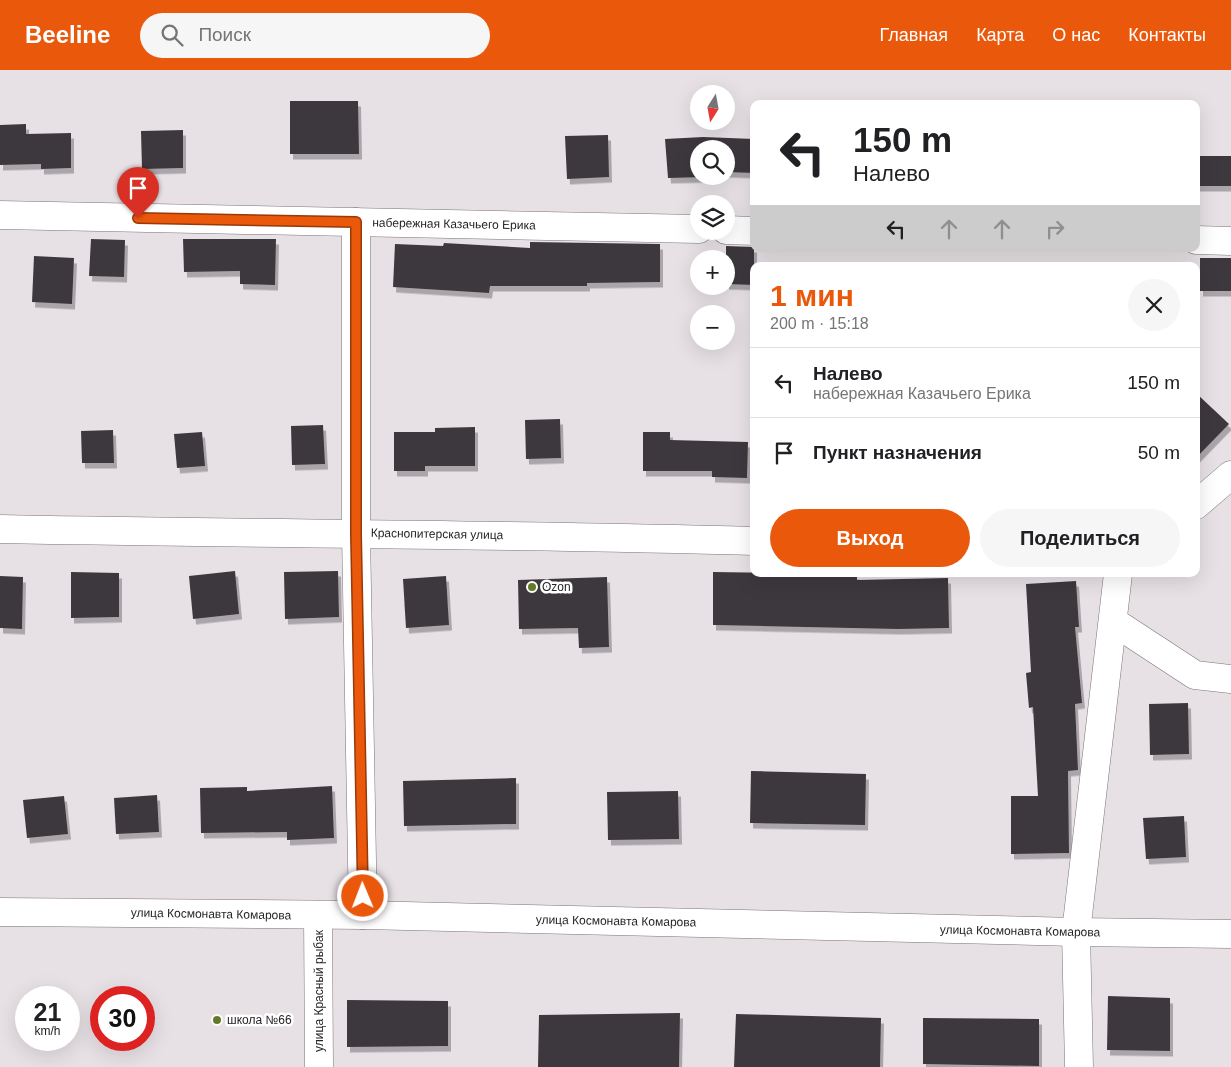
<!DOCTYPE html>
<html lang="ru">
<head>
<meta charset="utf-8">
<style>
	:root { --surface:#fff; --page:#f6f6f6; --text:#202124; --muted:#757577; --line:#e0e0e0; --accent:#ea580c }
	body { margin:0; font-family:Arial,sans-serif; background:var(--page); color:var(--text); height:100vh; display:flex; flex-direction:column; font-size:19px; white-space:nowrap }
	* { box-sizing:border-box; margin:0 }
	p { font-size:16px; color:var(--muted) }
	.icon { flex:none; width:28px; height:28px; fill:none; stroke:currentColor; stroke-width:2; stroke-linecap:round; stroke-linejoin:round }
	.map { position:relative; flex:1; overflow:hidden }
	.drawer { position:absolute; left:750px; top:192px; width:450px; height:315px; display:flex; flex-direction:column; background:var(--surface); border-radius:10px; box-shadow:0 5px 20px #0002 }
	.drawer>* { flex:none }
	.hud { position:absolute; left:750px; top:30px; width:450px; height:152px; border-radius:10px; box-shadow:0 5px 20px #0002; background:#fff; color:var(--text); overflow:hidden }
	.needle { width:32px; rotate:191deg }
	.controls { position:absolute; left:690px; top:15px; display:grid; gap:10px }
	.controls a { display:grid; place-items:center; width:45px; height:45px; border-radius:50%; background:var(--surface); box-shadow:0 5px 20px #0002; font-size:25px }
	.speed { position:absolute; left:15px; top:916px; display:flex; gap:10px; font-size:25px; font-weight:700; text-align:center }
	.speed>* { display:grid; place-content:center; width:65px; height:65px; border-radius:50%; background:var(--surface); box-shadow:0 5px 20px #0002; line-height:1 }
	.speed small { font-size:12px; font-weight:400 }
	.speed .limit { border:8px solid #d22; background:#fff; color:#111 }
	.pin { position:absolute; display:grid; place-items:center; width:42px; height:42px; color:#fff; margin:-51px -21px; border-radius:50% 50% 50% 0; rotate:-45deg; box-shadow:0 0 5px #0007 }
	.pin .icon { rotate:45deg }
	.me { position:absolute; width:55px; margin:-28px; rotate:359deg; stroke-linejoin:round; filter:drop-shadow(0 0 4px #0008) }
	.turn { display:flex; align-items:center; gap:18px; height:105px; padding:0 20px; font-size:22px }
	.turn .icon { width:65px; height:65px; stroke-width:2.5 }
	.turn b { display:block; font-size:35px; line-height:42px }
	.lanes { display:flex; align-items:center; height:48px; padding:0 20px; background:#0003; justify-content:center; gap:25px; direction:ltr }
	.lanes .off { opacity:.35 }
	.round { display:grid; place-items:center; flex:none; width:52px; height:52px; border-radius:26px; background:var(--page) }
	.summary { display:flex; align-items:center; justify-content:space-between; height:85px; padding:0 20px }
	h1 { font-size:30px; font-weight:800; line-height:38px; color:var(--accent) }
	.primary-button { display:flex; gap:10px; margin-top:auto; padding:10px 20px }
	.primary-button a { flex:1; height:58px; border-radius:30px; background:var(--accent); color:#fff; font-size:20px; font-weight:800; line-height:58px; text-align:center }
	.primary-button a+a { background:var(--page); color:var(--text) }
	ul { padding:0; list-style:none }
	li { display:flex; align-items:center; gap:15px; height:70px; padding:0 20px; border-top:1px solid var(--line) }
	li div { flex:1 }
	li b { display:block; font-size:19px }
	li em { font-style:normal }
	header { display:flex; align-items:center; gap:30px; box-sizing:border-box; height:70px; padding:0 25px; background:var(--accent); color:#fff }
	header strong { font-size:24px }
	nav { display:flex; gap:28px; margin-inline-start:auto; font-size:18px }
	.search { width:350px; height:45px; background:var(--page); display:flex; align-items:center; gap:12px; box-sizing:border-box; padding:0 18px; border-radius:28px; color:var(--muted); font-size:19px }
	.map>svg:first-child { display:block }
	.building { fill:#3e393d; filter:url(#shadow) }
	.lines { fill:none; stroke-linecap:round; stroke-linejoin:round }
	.minor-casing { stroke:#797478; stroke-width:29 }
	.secondary-casing { stroke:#797478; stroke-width:29 }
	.minor { stroke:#fff; stroke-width:28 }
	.secondary { stroke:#fff; stroke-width:28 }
	.route-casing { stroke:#983908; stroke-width:12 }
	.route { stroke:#ea580c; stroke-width:9 }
	.poi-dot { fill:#647a2b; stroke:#fff; stroke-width:2 }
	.labels { text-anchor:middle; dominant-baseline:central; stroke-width:5; stroke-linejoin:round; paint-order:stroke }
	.street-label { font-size:12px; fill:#282527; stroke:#fff }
	.poi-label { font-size:12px; fill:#282527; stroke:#fff; text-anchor:start }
</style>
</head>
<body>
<header>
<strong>Beeline</strong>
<div class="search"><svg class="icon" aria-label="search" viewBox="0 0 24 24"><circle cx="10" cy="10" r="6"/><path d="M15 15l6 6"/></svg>Поиск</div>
<nav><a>Главная</a><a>Карта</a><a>О нас</a><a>Контакты</a></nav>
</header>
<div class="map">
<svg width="1231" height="997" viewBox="0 0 1231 997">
	<defs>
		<filter id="shadow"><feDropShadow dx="3" dy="5.5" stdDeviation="0" flood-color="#0004"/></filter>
	</defs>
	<rect width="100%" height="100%" fill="#e7e1e6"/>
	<g class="building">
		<polygon points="290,31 358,31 359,84 290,84"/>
		<polygon points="26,54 26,64 71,63 71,98 41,99 41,94 0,95 0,55"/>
		<polygon points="183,60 183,98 142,99 141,61"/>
		<polygon points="608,65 609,107 567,109 565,66"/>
		<polygon points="703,67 754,69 754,103 726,102 726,79 699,79 699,106 706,107 668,108 665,69"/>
		<rect x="1196" y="86" width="35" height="30"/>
		<polygon points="91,169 125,170 124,207 89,206"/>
		<polygon points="183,169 276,169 275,215 240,214 240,201 184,202"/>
		<polygon points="530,172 660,174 660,212 587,213 587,216 490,216 489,223 393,217 395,174 443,176 444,173 530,178"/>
		<polygon points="726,176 754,177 754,215 726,214"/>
		<polygon points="34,186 74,188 72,234 32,232"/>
		<rect x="1200" y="188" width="31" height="33"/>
		<polygon points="1196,323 1229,354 1196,388"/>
		<polygon points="560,349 561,388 526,389 525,350"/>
		<polygon points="323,355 325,394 292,395 291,356"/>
		<polygon points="475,357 475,396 425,396 425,401 394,401 394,362 435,362 435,358"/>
		<polygon points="113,360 114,393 82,393 81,361"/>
		<polygon points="202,362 205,396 177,398 174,364"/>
		<polygon points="643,362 670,362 670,370 748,372 747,408 712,407 712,401 643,401"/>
		<polygon points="235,501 239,544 193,549 189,506"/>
		<polygon points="338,501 339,547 285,549 284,502"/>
		<polygon points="71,502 119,503 119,547 71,548"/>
		<polygon points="713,502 857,504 857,510 948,508 949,558 898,559 713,555"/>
		<polygon points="0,506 23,507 22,559 0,558"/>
		<polygon points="446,506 449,555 406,558 403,509"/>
		<polygon points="607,507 609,577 579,578 578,558 519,559 518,510"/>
		<polygon points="1076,511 1079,557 1075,557 1082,633 1075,634 1078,700 1068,701 1069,783 1011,784 1011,726 1038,726 1033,637 1029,638 1026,603 1031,602 1026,514"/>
		<polygon points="1188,633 1189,684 1150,685 1149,634"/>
		<polygon points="751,701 866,704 865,755 750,753"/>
		<polygon points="516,708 516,754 404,756 403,711"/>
		<polygon points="332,716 334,768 287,770 287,762 201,763 200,718 247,717 247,721"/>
		<polygon points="678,721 679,769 608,770 607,722"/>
		<polygon points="157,725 159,762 116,764 114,728"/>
		<polygon points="64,726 68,764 27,768 23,730"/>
		<polygon points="1184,746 1186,787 1146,789 1143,748"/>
		<polygon points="1108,926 1170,928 1170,981 1107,980"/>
		<polygon points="347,930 448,931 448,976 347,977"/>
		<polygon points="680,943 679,997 538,997 539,945"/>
		<polygon points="736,944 881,948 880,997 734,997"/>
		<polygon points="923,948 1039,949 1039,996 923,994"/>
	</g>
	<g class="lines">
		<g class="minor-casing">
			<g id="minor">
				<polyline points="0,145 699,159"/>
				<polyline points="356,152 356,464 363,845"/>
				<polyline points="726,160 754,161"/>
				<polyline points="1196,170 1231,171"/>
				<polyline points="1114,552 1195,605 1231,609"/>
				<polyline points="318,845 319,997"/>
				<polyline points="1079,997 1076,862 1118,504"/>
			</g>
		</g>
		<g class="secondary-casing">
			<g id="secondary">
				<polyline points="1196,435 1231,405"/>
				<path d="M0,459c251,5 503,5 754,12"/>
				<polyline points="0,842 363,845 1076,862 1231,864"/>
			</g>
		</g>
		<use href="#minor" class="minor"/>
		<use href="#secondary" class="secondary"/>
	</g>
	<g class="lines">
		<g class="route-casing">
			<polyline id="route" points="138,148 356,152 356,464 363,826"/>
		</g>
		<use href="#route" class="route"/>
	</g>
	<g class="poi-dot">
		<circle cx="532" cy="517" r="5"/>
		<circle cx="217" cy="950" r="5"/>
	</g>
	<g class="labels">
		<g class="street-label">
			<text transform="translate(454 154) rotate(1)">набережная Казачьего Ерика</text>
			<text transform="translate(437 464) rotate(1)">Краснопитерская улица</text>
			<text transform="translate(211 844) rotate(1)">улица Космонавта Комарова</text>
			<text transform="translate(616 851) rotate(1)">улица Космонавта Комарова</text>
			<text transform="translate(1020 861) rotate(1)">улица Космонавта Комарова</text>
			<text transform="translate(319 921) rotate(-90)">улица Красный рыбак</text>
		</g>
		<g class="poi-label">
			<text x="542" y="517">Ozon</text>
			<text x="227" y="950">школа №66</text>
		</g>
	</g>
</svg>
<div class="controls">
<a><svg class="needle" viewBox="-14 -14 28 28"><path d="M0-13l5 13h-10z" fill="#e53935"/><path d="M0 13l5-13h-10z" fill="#757577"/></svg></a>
<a><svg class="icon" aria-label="search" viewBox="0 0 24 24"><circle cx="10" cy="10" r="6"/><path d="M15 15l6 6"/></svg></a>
<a><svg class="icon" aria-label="layers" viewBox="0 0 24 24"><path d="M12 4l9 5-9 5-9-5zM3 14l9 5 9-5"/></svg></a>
<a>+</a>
<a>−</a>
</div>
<div class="speed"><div>21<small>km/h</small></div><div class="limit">30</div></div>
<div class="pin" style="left:138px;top:148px;background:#d93025"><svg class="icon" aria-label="arrive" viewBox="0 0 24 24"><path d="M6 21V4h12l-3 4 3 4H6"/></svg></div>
<svg class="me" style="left:363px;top:826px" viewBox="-20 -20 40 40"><circle r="17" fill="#ea580c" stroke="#fff" stroke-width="3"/><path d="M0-11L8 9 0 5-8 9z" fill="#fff"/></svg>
<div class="hud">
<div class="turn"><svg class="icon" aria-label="left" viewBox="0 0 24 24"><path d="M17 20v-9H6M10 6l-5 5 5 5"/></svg><div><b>150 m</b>Налево</div></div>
<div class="lanes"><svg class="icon" aria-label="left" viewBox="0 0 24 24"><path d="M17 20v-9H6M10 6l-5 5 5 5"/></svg><svg class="icon off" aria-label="ahead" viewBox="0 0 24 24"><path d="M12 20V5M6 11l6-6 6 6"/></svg><svg class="icon off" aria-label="ahead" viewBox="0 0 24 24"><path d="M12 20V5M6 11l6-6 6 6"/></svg><svg class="icon off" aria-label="right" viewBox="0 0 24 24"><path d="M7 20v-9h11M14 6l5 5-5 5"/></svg></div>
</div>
<section class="drawer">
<div class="summary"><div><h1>1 мин</h1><p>200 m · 15:18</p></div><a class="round"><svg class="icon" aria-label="close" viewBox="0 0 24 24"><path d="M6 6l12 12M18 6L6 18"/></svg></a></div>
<ul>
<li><svg class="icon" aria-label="left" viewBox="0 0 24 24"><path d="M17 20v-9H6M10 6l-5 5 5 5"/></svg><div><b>Налево</b><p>набережная Казачьего Ерика</p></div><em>150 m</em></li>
<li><svg class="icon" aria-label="arrive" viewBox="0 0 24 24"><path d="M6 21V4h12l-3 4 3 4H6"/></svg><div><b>Пункт назначения</b></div><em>50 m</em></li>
</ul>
<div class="primary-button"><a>Выход</a><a>Поделиться</a></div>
</section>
</div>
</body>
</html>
